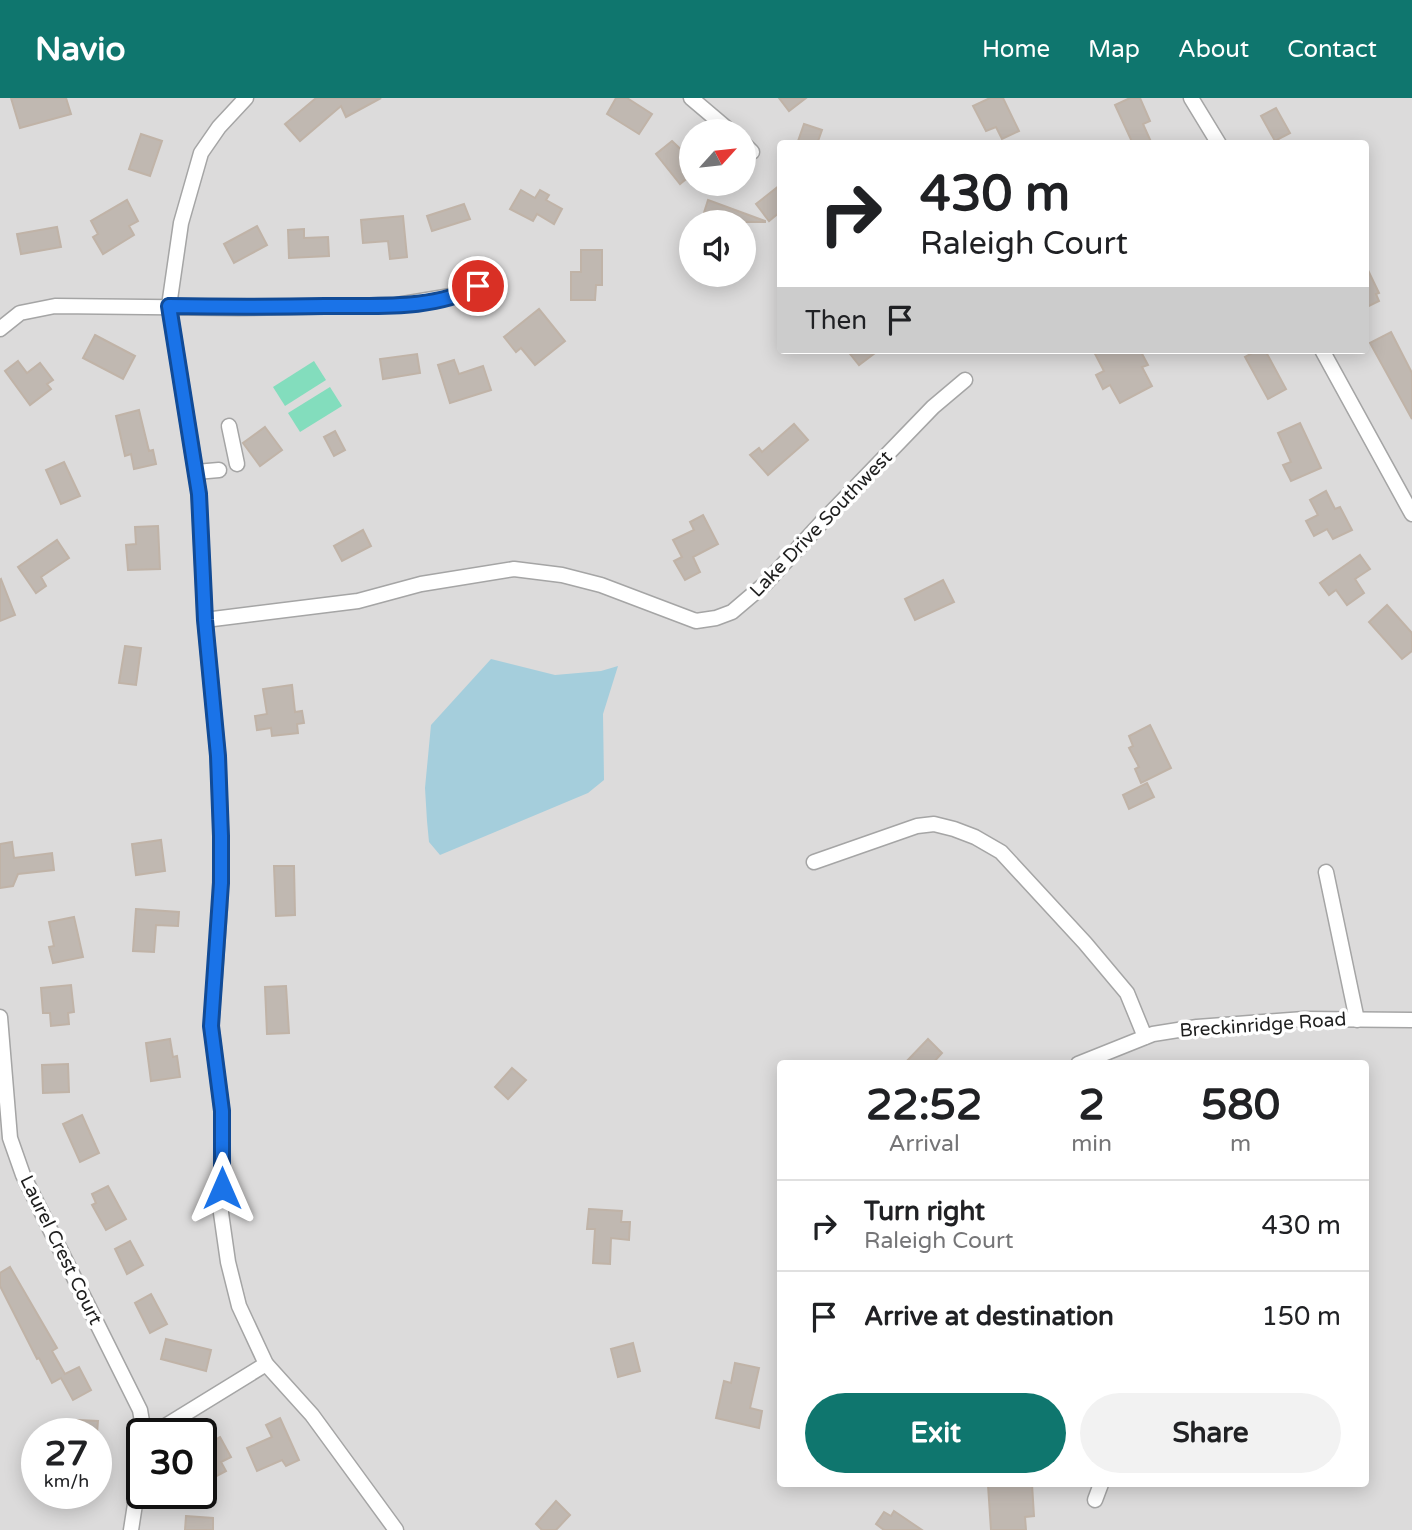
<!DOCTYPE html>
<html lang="en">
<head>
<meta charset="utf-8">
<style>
	:root { --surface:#fff; --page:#f2f2f2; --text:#202124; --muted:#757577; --line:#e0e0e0; --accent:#0f766e }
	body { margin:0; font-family:"Varela Round",sans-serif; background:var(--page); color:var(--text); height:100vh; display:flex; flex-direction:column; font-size:26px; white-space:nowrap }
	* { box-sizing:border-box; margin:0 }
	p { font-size:23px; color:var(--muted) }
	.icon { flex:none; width:38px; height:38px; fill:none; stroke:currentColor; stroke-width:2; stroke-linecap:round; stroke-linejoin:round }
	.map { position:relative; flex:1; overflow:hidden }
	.details { position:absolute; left:777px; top:962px; width:592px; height:427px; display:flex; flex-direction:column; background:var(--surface); border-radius:7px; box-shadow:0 4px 18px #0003 }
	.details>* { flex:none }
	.hud { position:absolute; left:777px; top:42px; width:592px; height:214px; border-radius:7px; box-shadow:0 4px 18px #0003; background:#fff; color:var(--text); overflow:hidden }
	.needle { width:46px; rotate:63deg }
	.fabs { position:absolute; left:679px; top:21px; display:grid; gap:14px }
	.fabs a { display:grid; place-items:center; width:77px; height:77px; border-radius:50%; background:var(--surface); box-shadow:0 4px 18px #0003; font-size:35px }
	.speed { position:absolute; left:21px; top:1320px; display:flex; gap:14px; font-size:35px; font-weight:700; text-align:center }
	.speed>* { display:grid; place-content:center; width:91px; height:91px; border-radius:50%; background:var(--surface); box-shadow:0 4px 18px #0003; line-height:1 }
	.speed small { font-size:18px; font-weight:400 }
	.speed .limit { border:4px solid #111; border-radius:10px; background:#fff; color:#111 }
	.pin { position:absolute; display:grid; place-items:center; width:60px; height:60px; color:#fff; margin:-30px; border:4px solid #fff; border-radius:50%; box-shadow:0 2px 7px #0007 }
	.me { position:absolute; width:77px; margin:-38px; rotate:0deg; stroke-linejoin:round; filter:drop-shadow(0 0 5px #0008) }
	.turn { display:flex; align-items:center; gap:24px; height:147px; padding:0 28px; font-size:32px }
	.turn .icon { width:91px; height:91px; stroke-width:2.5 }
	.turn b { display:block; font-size:49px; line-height:60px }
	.then { display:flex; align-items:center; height:66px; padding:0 28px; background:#0003; gap:14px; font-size:26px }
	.eta { display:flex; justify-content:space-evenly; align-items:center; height:119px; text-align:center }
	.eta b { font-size:42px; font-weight:800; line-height:49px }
	.action { display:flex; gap:14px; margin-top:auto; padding:14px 28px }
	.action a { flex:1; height:80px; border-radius:42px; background:var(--accent); color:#fff; font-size:28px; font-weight:800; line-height:80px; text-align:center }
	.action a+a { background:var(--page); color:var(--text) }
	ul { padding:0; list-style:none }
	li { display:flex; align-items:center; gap:21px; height:91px; padding:0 28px; border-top:2px solid var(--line) }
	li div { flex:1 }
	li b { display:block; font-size:26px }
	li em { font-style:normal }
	header { display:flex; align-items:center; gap:42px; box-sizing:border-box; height:98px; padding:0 35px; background:var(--accent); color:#fff }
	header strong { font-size:33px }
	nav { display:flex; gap:38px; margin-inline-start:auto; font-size:24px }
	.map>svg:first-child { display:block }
	.residential { fill:#dcdbdb; fill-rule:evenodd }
	.pitch { fill:#83ddbd }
	.water { fill:#a5cedc }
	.building { fill:#c0b8b1; stroke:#c0b3a7; stroke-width:2 }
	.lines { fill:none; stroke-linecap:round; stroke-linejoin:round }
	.minor-casing { stroke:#a5a5a5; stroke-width:17 }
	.minor { stroke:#fff; stroke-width:14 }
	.route-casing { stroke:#114b97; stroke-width:18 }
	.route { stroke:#1a73e8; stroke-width:12 }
	.labels { text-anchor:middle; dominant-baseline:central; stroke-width:7; stroke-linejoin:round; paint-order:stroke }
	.street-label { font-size:19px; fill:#1e1e1e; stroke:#fff }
</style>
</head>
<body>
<header>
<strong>Navio</strong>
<nav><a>Home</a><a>Map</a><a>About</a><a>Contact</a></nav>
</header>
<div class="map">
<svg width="1412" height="1432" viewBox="0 0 1412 1432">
	<rect width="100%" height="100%" fill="#efece4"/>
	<path class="residential" d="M0,0h1412v1432h-1412zM691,33h53v53h-53zM780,46h585v206h-585zM691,124h53v53h-53zM780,966h585v420h-585zM37,1335h59v60h-59zM142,1335h59v60h-59z"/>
	<g class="pitch">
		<polygon points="314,263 326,282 285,308 273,289"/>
		<polygon points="330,289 342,308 300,334 288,315"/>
	</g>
	<polygon class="water" points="491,561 555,577 601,573 618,568 603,616 604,682 588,695 440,757 429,744 427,723 425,690 431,627"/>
	<g class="building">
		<polygon points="11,0 66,0 71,16 20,30"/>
		<polygon points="316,0 381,0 346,19 341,8 300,43 285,26"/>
		<polygon points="616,0 627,0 652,16 639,36 607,16"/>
		<polygon points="779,0 806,0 789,13"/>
		<polygon points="990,0 1003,0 1019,33 1002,41 996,29 986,33 973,8"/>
		<polygon points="1130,0 1140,0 1150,23 1143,26 1152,46 1133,46 1115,7"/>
		<polygon points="1276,10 1290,35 1275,43 1261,18"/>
		<polygon points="804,26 822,32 817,46 797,46"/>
		<polygon points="141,36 162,43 150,78 129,71"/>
		<polygon points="672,43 691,61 691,77 680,86 656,56"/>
		<polygon points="780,87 780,114 769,123 756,106"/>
		<polygon points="521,92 535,100 540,92 549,97 546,102 562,111 554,126 537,116 533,123 510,111"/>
		<polygon points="127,102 138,123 129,128 134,137 103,156 93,139 98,136 91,123"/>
		<polygon points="708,102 765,123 765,124 701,124"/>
		<polygon points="464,106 470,121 432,133 427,118"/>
		<polygon points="403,118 407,159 390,161 388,143 363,145 361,122"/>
		<polygon points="257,128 267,147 234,165 224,146"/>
		<polygon points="57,129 61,149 21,156 17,136"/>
		<polygon points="304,131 304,140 328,139 329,158 289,160 288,132"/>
		<polygon points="581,152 602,152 602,187 596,187 595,202 571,202 571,174 581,174"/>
		<polygon points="1365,166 1379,195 1376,196 1379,203 1365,210"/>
		<polygon points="539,211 565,243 535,267 521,250 516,254 504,239"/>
		<polygon points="1391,234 1412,275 1412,321 1370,245"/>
		<polygon points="95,237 135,258 123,281 83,260"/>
		<polygon points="847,252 879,252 859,267"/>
		<polygon points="1093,252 1140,252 1148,267 1142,269 1152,288 1120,305 1110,287 1103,291 1096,277 1104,273"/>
		<polygon points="1258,252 1265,252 1286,291 1268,301 1245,259"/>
		<polygon points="417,256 420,275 383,281 380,261"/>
		<polygon points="454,262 459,276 483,268 491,292 450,305 438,267"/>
		<polygon points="18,263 27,275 40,265 53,282 47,286 51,291 30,307 5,273"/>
		<polygon points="139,312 149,353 153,352 156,366 134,371 131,356 125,358 116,318"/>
		<polygon points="1300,325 1321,370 1291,383 1283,367 1291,364 1278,335"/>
		<polygon points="794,326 808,342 768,377 750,357 759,350 762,354"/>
		<polygon points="265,329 282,352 260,368 243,345"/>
		<polygon points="335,333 345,352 334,358 324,339"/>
		<polygon points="64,364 80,398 61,406 46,372"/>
		<polygon points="1326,393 1335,411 1340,409 1352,432 1333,441 1327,431 1314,438 1306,423 1318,417 1310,402"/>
		<polygon points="703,417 718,446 693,459 700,474 685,482 674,463 682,459 673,442 694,432 690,424"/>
		<polygon points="158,428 160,471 128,472 126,447 136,446 135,429"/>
		<polygon points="363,432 371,448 342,463 334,448"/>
		<polygon points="57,442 69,460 41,479 46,488 36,495 18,469"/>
		<polygon points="1360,457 1370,471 1355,481 1364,495 1347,507 1336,492 1329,497 1320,485"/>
		<polygon points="1,481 15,517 0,523 0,482"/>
		<polygon points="943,482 954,504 915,522 905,501"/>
		<polygon points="1387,507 1412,535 1412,553 1402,561 1369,524"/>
		<polygon points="125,548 141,550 136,587 119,585"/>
		<polygon points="292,587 295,614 302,613 304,625 297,626 298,635 272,638 271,630 257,632 255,618 267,616 263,591"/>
		<polygon points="1150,627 1171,670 1141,685 1135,671 1139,669 1129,650 1133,648 1129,638"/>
		<polygon points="1147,685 1154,699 1129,711 1123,697"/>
		<polygon points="161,742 165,773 136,777 132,746"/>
		<polygon points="12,744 14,760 52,755 54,772 18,776 13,788 0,790 0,746"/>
		<polygon points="274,768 294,768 295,817 276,818"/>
		<polygon points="136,811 179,814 178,828 156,827 154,854 133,853"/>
		<polygon points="74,819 83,859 53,865 49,849 54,848 49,824"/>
		<polygon points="71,887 74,914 68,915 69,926 51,928 50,915 43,915 41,890"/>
		<polygon points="286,888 289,935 267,936 265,889"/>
		<polygon points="170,941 173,959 177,958 180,979 151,983 146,945"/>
		<polygon points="928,941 942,955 932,966 904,966"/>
		<polygon points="68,966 69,994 43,995 42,967"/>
		<polygon points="512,970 526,982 508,1001 495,989"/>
		<polygon points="82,1017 99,1055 80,1064 63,1026"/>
		<polygon points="108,1088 126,1121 106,1132 92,1107 96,1105 92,1096"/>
		<polygon points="589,1111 622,1113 621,1124 630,1124 629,1142 611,1140 610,1166 593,1165 595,1131 587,1131"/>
		<polygon points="130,1143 143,1167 127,1176 115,1151"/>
		<polygon points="10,1169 57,1250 52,1253 65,1276 79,1269 91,1292 73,1302 61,1280 52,1285 39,1260 37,1261 0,1188 0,1175"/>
		<polygon points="151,1196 167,1226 150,1235 135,1205"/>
		<polygon points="166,1241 211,1252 206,1273 161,1261"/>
		<polygon points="633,1245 640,1273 618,1279 611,1251"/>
		<polygon points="735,1265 759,1270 750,1310 762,1313 759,1330 716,1320 724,1283 731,1285"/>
		<polygon points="280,1320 299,1362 286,1368 282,1362 257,1373 247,1350 272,1339 266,1327"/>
		<polygon points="78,1322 98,1323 97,1335 77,1335"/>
		<polygon points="220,1339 231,1359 221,1364 226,1373 201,1386 201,1349"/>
		<polygon points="1032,1386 1034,1418 1025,1419 1026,1432 991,1432 988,1387"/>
		<polygon points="556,1403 570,1417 556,1432 542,1432 536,1426"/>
		<polygon points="894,1413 922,1432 884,1432 876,1426 884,1414 891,1418"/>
		<polygon points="186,1418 213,1420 213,1432 185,1432"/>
	</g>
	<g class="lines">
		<g class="minor-casing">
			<g id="minor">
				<polyline points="246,0 219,29 201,55 181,125 169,208 199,396 205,522 218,658 221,738 220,808 211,928 222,1013 221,1115 228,1164 239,1208 266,1266 312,1317 396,1432"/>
				<polyline points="691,0 730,33"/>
				<polyline points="1191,0 1219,46"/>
				<polyline points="744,46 752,54"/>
				<polyline points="0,231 20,215 55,208 238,210 397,207 463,196 492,180"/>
				<polyline points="1322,252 1412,416"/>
				<polyline points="229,328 237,366"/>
				<polyline points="196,374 219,372"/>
				<polyline points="205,522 358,503 421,486 514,471 562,477 601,487 696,523 716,520 732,514 766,485 821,425 933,309 965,282"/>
				<polyline points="814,764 917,728 934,726 954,731 975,739 1001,754 1085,845 1127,895 1145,939"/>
				<polyline points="1326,774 1357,922"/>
				<polyline points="0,919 10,1040 23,1077 140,1312 144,1335"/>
				<polyline points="1078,966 1153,936 1197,929 1304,921 1412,922"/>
				<polyline points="154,1335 266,1266"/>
				<polyline points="1095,1402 1101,1386"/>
				<polyline points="131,1432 142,1361"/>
			</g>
		</g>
		<use href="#minor" class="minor"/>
	</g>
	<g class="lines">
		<g class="route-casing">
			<path id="route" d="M222,1090v-77l-11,-85 10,-143v-47l-3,-80 -13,-136 -6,-126 -30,-188c52,1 104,1 156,0 49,-1 108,5 153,-20"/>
		</g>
		<use href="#route" class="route"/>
	</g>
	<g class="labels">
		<g class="street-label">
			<text transform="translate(821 426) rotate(-46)">Lake Drive Southwest</text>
			<text transform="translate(1263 927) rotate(-4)">Breckinridge Road</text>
			<text transform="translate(61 1152) rotate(64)">Laurel Crest Court</text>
		</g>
	</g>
</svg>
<div class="fabs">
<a><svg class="needle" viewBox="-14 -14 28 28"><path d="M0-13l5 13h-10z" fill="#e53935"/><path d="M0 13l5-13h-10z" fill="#757577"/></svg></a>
<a><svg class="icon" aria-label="sound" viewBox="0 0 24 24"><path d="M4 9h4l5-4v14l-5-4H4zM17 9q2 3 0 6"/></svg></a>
</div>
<div class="speed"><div>27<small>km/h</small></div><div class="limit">30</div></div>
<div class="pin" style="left:478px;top:188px;background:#d93025"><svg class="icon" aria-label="arrive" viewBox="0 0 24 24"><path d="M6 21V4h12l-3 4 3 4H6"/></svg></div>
<svg class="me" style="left:222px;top:1090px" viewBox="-20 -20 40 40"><path d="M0-17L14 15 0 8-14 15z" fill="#1a73e8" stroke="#fff" stroke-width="4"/></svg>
<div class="hud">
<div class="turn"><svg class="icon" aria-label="right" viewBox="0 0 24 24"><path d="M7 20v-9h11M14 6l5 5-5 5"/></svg><div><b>430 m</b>Raleigh Court</div></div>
<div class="then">Then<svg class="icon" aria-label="arrive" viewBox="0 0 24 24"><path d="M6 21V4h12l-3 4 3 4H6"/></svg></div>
</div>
<section class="details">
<div class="eta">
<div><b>22:52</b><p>Arrival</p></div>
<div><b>2</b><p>min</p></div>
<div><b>580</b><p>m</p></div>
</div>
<ul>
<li><svg class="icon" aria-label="right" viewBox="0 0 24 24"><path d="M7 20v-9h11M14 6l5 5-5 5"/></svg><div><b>Turn right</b><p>Raleigh Court</p></div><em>430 m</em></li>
<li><svg class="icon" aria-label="arrive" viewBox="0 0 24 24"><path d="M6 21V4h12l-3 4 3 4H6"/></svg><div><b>Arrive at destination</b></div><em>150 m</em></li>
</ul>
<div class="action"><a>Exit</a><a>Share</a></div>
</section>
</div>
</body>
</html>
